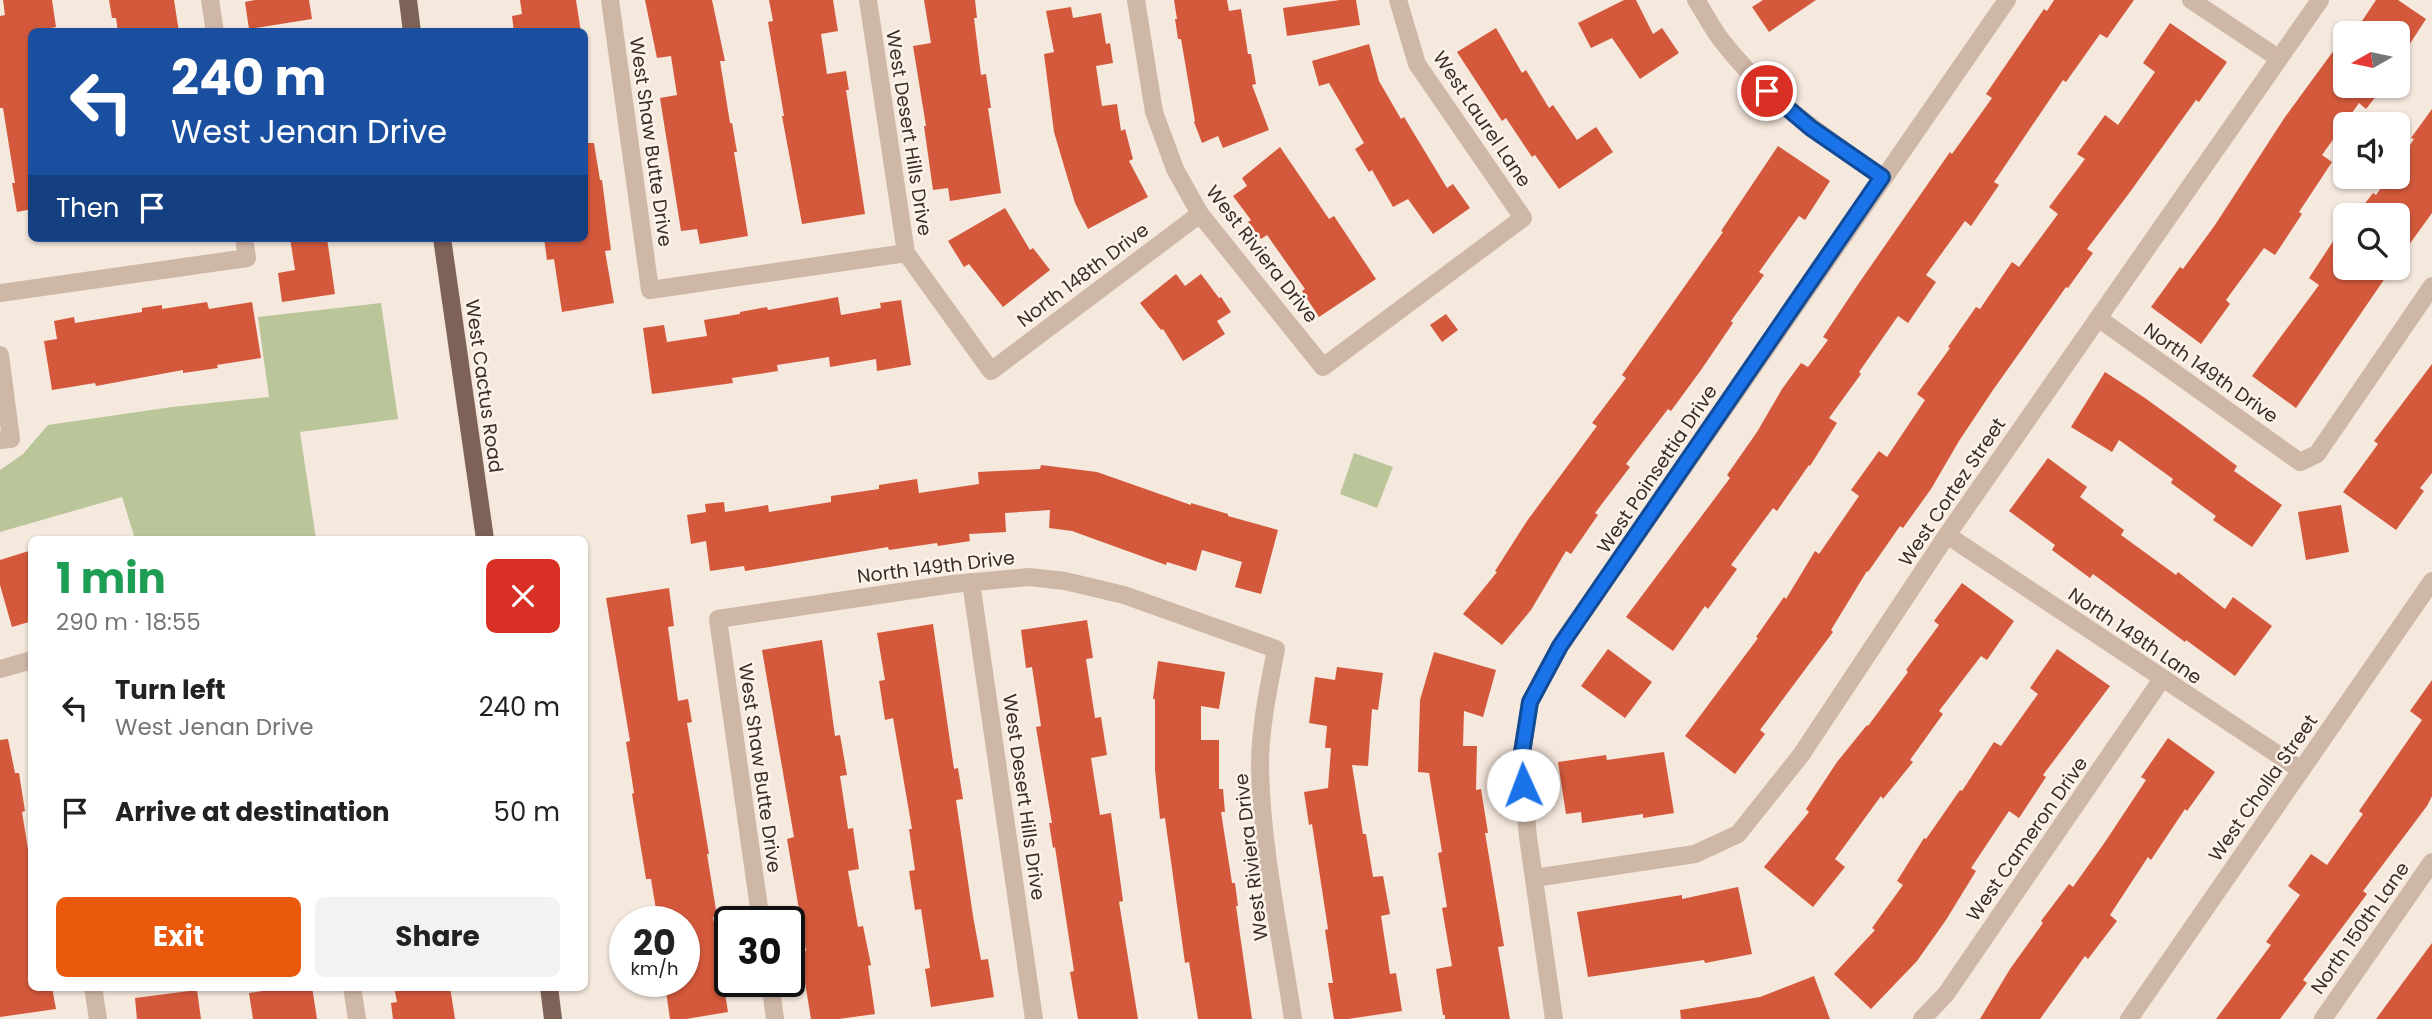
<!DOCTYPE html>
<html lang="en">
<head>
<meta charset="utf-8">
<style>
	:root { --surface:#fff; --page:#f2f2f2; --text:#222; --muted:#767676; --accent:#ea580c }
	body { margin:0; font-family:Poppins,sans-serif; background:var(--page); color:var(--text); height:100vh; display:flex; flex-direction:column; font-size:26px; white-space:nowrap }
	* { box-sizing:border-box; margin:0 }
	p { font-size:23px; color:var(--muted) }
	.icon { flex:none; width:38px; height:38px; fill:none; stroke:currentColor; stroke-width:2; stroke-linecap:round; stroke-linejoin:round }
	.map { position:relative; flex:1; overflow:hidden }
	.sheet { position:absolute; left:28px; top:536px; width:560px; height:455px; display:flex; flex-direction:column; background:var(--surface); border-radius:10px; box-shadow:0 2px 5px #0004 }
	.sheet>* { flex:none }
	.guide { position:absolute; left:28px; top:28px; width:560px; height:214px; border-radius:10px; box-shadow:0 2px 5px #0004; background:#1a4fa0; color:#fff; overflow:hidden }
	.needle { width:46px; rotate:261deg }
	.tools { position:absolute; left:2333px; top:21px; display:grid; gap:14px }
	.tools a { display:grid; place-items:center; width:77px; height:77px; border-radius:10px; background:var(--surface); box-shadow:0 2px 5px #0004; font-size:35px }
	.speed { position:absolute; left:609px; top:906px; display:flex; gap:14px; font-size:35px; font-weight:700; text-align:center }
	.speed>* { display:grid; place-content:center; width:91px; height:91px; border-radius:50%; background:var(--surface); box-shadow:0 2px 5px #0004; line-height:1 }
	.speed small { font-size:18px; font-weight:400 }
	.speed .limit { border:4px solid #111; border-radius:10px; background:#fff; color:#111 }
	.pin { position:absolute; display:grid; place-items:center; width:60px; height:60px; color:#fff; margin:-30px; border:4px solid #fff; border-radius:50%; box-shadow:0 2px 7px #0007 }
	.me { position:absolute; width:77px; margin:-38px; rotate:358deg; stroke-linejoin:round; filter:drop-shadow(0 0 5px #0008) }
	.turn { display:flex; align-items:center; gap:24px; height:147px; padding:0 28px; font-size:32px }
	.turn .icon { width:91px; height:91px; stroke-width:2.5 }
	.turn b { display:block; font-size:49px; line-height:60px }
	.then { display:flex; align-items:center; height:66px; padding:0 28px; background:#0003; gap:14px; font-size:26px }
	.round { display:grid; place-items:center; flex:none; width:74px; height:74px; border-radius:10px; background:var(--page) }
	.overview { display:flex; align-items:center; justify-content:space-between; height:119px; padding:0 28px }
	h1 { font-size:42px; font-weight:700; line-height:52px; color:#1e9e55 }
	.cta { display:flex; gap:14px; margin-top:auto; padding:14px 28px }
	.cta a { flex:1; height:80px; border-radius:10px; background:var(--accent); color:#fff; font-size:28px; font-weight:700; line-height:80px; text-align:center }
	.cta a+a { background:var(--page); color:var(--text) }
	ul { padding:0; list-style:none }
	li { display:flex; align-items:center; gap:21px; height:105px; padding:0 28px }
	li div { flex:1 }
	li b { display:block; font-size:26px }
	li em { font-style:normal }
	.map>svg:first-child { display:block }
	.green { fill:#bac69a }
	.building { fill:#d4593c }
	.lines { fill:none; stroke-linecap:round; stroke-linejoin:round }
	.minor { stroke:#cfb7a7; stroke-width:18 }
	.major { stroke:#7e6257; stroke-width:18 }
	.route-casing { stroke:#114b97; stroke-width:18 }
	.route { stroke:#1a73e8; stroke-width:12 }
	.labels { text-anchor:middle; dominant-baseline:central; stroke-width:5; stroke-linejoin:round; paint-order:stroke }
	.street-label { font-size:19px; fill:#3b2d28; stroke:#fcf3ea }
</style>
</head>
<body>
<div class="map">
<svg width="2432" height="1019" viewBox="0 0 2432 1019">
	<rect width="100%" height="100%" fill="#f5e8dd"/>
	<g class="green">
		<polygon points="381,303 398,419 300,432 316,539 135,539 122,497 0,532 0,470 23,454 48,425 172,407 269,397 258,317"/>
		<polygon points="1354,453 1393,467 1377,508 1340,494"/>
	</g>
	<g class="building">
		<polygon points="3,0 52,0 56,27 32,31 32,209 17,212 12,183 15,183 3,108 0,108 0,16 5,15"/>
		<polygon points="109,0 174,0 179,32 118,32 116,18 112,18"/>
		<polygon points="255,0 309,0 312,19 249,29 245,2"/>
		<polygon points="520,0 576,0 581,32 514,32 512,16 522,14"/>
		<polygon points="645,0 712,0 725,61 720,61 730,123 732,123 737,152 734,152 748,236 700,244 697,229 681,231 660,98 677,95 671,56 657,58"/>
		<polygon points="769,0 833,0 838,31 821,34 827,74 846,71 849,90 846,90 865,214 802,224 782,116 784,116 768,22 773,21"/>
		<polygon points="924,0 975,0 977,18 974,18 981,75 986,74 991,108 988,108 1001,193 950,201 948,188 933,190 924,126 926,126 913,46 931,43"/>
		<polygon points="1174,0 1227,0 1229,11 1241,9 1248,54 1251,54 1256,84 1252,85 1269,130 1223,148 1218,136 1202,143 1194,122 1195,121 1181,39 1178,39 1175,19 1177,19"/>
		<polygon points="1340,0 1356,0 1360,25 1287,36 1283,8"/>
		<polygon points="1624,0 1636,0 1653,34 1662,28 1679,53 1640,79 1612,38 1591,48 1578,23"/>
		<polygon points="1763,0 1816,0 1769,32 1752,7"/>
		<polygon points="2054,0 2134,0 2107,38 2100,34 2066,82 2063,80 1994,182 1999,185 1971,226 1965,221 1926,275 1936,282 1908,323 1898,316 1859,372 1861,374 1829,418 1837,423 1810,466 1809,465 1777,511 1773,508 1731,565 1737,569 1708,609 1705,606 1673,651 1626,617 1730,478 1727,475 1757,432 1782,389 1801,363 1808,367 1828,340 1823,337 1859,283 1950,152 1952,154 1992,98 1986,94 2044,9 2047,11"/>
		<polygon points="2376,0 2398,0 2426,19 2398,62 2398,33 2354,33"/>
		<polygon points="1071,7 1073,18 1101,13 1106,44 1110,43 1113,63 1096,66 1102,106 1117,104 1121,131 1125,129 1133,159 1129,161 1148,197 1088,229 1075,203 1054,132 1044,54 1054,52 1046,11"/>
		<polygon points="2170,23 2227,62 2199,102 2196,100 2130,192 2087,249 2093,253 2068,288 2066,287 1993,390 1959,441 1931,489 1903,528 1900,526 1868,572 1867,571 1831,630 1833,632 1760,730 1765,734 1735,774 1685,736 1758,638 1756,637 1784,597 1786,599 1815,551 1819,554 1859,496 1851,490 1879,451 1887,457 1925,400 1917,394 1950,348 1948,347 1976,307 1980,309 2012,262 2019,267 2058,214 2049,207 2085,159 2077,154 2105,115 2118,125 2155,72 2143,63"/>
		<polygon points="1496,28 1522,73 1526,70 1549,108 1553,105 1577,140 1596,127 1613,152 1559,189 1535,155 1532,157 1506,118 1502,121 1457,52"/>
		<polygon points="2345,35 2345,86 2384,86 2366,109 2359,103 2322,155 2332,162 2299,212 2302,214 2275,255 2264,248 2226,300 2230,304 2201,344 2151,307 2180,267 2183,269 2215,225 2285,117"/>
		<polygon points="1369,44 1379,81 1401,119 1404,117 1447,188 1453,184 1470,208 1433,234 1408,199 1393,207 1372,170 1369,172 1355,149 1364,143 1329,83 1319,86 1312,61"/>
		<polygon points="2432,109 2432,213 2398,260 2398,215 2356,215 2373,193 2376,195 2389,177 2398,177 2398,164 2414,139 2411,138"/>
		<polygon points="584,143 594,143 600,180 602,180 611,250 605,251 614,303 562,312 554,259 547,260 544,238 584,238"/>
		<polygon points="1778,146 1830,181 1805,220 1799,216 1759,272 1764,275 1731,321 1733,323 1701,370 1671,411 1668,409 1626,464 1630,467 1595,513 1598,515 1571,554 1566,551 1531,610 1502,645 1463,614 1497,572 1495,571 1527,521 1597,426 1592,423 1626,378 1622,375 1723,232 1721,231"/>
		<polygon points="1280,147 1329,219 1334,216 1376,279 1319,317 1302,291 1305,289 1267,235 1261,239 1248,222 1251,220 1233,196 1247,186 1242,178"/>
		<polygon points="1005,208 1030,250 1033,248 1050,270 1003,307 969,264 964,267 948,241"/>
		<polygon points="2345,223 2345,268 2392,268 2296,408 2252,376 2319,285 2309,278"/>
		<polygon points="290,238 327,238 335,294 282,302 278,273 295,270"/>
		<polygon points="1176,274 1185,286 1201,274 1219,298 1221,297 1231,312 1217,321 1225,334 1183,361 1163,329 1161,330 1140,303"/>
		<polygon points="838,297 841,315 881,308 880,303 901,300 911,365 877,371 876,359 830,367 829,357 777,365 778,371 732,378 733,383 652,394 643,328 664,325 667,342 707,336 704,320 740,314 740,312 767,307 768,310"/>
		<polygon points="207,302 209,309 252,302 261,358 217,365 218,368 183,373 183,370 96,386 95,383 52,390 44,341 57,339 54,321 74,317 75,323 142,312 142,308 162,305 162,309"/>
		<polygon points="1446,314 1458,330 1442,342 1430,325"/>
		<polygon points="2432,364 2432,473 2420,488 2424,491 2396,530 2343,492 2378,444 2374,441"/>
		<polygon points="2105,372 2145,398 2189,430 2237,466 2234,471 2282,505 2252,547 2213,520 2216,516 2171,483 2173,479 2119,440 2112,452 2071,427"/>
		<polygon points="2048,458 2087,487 2080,497 2124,530 2121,535 2176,575 2178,572 2225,609 2233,597 2272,626 2235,676 2186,640 2185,642 2093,574 2090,578 2052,550 2055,545 2009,511"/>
		<polygon points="1041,465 1097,472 1191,505 1191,503 1228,514 1228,516 1278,530 1261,594 1235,587 1242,562 1202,550 1196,571 1167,562 1166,565 1072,531 1049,528 1050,510 1005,513 1006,532 969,534 970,541 938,546 937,543 889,550 888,547 745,571 744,566 710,571 706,541 691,544 687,515 706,512 705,504 724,502 725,512 768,505 769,512 831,502 831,496 879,489 879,485 917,479 919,493 979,484 978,472 1040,469"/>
		<polygon points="2341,505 2349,552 2306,560 2298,512"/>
		<polygon points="32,550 32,621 12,627 0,585 0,560"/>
		<polygon points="1962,583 2014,621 1987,660 1981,656 1939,711 1943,714 1910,760 1913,762 1883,799 1881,796 1835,859 1845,867 1813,907 1764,867 1809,812 1806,809 1837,762 1867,725 1868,726 1908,672 1906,670 1939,625 1934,621"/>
		<polygon points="669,588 674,626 668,627 678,701 688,699 692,722 687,723 709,854 707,854 717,916 713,917 728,1012 686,1019 670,1019 665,984 684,982 684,922 658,922 651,879 646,879 632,794 634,793 626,742 630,741 606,598"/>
		<polygon points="1087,620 1093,658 1086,659 1095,718 1101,717 1107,755 1091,758 1100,815 1111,813 1123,901 1119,902 1138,1019 1078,1019 1070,972 1074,971 1055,847 1053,848 1049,823 1052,823 1036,727 1041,726 1032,667 1026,668 1021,630"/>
		<polygon points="933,624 954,769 958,768 963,799 956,800 973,916 981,960 988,959 994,997 931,1007 925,969 930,968 921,909 915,910 909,871 915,870 909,829 912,829 893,718 885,720 879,681 885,680 877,633"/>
		<polygon points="822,640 835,736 840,735 847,775 840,776 848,829 853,828 859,869 848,871 858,927 863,926 871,965 868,966 875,1014 839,1019 811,1019 800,952 806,951 787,839 794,837 762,650"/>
		<polygon points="1608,649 1652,682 1625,718 1581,686"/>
		<polygon points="2057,649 2110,686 2043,775 2046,777 2019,818 2009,811 1971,868 1976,871 1946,920 1917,961 1871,1009 1834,974 1875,930 1872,928 1903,885 1897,881 1924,838 1926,839 1960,790 1962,791 1994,742 2001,746 2038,694 2030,688"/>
		<polygon points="1434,652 1496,670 1483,717 1464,711 1463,746 1477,746 1476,790 1481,789 1488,833 1485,833 1504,946 1498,947 1510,1019 1445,1019 1445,1015 1443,1015 1436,969 1452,966 1442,908 1447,907 1438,853 1442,852 1429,773 1418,772 1420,700"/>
		<polygon points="1158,661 1225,672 1219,709 1201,706 1201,740 1219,740 1219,789 1223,789 1225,812 1221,812 1232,883 1235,883 1238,906 1236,906 1252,1019 1198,1019 1189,962 1185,963 1165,818 1160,819 1155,770 1155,699 1153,699"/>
		<polygon points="1337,667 1383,673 1378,710 1372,709 1368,766 1352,765 1363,834 1366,834 1373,877 1383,876 1390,914 1381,916 1390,974 1396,973 1402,1011 1348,1019 1334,1019 1328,983 1333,983 1325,930 1328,929 1312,824 1309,825 1304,792 1328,788 1331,748 1325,748 1327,726 1309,723 1315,677 1335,680"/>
		<polygon points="2432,680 2432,796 2427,806 2363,891 2367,894 2303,980 2307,983 2280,1019 2216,1019 2271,945 2266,942 2300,895 2288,886 2311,854 2327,865 2363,814 2359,811 2422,720 2410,711"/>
		<polygon points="2168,738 2215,772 2187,811 2185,809 2151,860 2148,857 2110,915 2117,921 2088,959 2085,956 2040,1019 1980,1019 2010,969 2043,923 2041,921 2069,884 2073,887 2105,842 2146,780 2141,777"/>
		<polygon points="8,739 15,773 19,773 25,811 22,812 32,874 32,987 52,987 56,1009 0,1017 0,740"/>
		<polygon points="1664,752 1674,813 1643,818 1643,814 1582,823 1581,812 1566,814 1558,762 1606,755 1607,760"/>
		<polygon points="1738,887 1752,954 1705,963 1704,960 1588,977 1577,912 1682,895 1682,899"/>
		<polygon points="2432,943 2432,1019 2376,1019"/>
		<polygon points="1814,976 1830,1019 1681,1019 1680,1010 1760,997"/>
		<polygon points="287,987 312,987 317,1019 253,1019 249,993"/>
		<polygon points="394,987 450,987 455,1019 393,1019 391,1003 397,1002"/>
		<polygon points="197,990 201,1019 137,1019 135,998"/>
	</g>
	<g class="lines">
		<g class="minor">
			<polyline points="210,0 215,32"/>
			<polyline points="610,0 650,290 906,253"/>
			<polyline points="868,0 906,253 991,371 1200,214"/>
			<polyline points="1136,0 1154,112 1175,169 1200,214 1323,367 1523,218 1417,64 1398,0"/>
			<path d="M1696,0c9,14 16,28 26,41 44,57 102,96 160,136"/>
			<polyline points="2191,0 2278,58"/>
			<polyline points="0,293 247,258 244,238"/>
			<polyline points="2098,318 2300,462 2317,454 2432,286"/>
			<polyline points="0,355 11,439 0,440"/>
			<polyline points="1947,535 2301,770"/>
			<polyline points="971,582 1034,1019"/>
			<polyline points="0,669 32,660"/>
			<polyline points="1534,878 1695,854 1738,834 1801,755 1947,535 2320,0"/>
			<path d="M761,922l-43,-303 235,-35 76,-7 36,4 59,14 152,54c-7,37 -16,78 -16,116 1,81 21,173 33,254"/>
			<polyline points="770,982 775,1019"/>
			<polyline points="93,987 98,1019"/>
			<polyline points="352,987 357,1019"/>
			<polyline points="1554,1019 1528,837 1521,759 1530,702 1560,646 2007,0"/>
			<polyline points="1922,1019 1946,994 2162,679"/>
			<polyline points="2129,1019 2432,581"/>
			<polyline points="2323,1019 2432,862"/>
		</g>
		<g class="major">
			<polyline points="408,0 412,32"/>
			<polyline points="442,238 485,539"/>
			<polyline points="549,987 553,1019"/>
		</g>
	</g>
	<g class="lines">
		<g class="route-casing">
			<polyline id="route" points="1523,785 1521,759 1530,702 1560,646 1882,177 1811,128 1767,91"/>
		</g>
		<use href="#route" class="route"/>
	</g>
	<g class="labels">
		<g class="street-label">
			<text transform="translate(1482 119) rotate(56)">West Laurel Lane</text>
			<text transform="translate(909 133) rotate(81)">West Desert Hills Drive</text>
			<text transform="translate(651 142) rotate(82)">West Shaw Butte Drive</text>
			<text transform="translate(1262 254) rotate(52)">West Riviera Drive</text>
			<text transform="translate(1083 275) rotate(-37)">North 148th Drive</text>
			<text transform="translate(2211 373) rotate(35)">North 149th Drive</text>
			<text transform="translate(484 386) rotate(82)">West Cactus Road</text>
			<text transform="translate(1657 469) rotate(-56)">West Poinsettia Drive</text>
			<text transform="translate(1952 492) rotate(-56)">West Cortez Street</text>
			<text transform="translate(936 567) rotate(-7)">North 149th Drive</text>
			<text transform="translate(2135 636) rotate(34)">North 149th Lane</text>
			<text transform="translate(760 768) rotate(82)">West Shaw Butte Drive</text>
			<text transform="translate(2263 788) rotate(-55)">West Cholla Street</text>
			<text transform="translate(1024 797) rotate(82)">West Desert Hills Drive</text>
			<text transform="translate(2027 839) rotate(-55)">West Cameron Drive</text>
			<text transform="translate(1251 857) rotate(-97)">West Riviera Drive</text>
			<text transform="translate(2360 928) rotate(-55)">North 150th Lane</text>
		</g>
	</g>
</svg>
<div class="tools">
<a><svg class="needle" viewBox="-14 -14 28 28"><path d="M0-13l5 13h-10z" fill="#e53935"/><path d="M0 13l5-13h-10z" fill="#767676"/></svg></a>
<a><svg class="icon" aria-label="sound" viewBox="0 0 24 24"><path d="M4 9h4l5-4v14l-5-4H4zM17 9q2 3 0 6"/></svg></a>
<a><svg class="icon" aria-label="search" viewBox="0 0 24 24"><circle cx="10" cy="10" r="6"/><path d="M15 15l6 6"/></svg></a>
</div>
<div class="speed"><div>20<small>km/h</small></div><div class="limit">30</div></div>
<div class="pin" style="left:1767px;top:91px;background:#d93025"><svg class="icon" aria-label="arrive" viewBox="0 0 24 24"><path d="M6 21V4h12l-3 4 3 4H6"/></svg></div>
<svg class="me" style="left:1523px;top:785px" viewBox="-20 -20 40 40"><circle r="19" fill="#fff"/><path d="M0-13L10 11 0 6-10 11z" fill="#1a73e8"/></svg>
<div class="guide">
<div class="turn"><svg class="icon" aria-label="left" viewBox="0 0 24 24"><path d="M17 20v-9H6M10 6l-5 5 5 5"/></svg><div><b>240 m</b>West Jenan Drive</div></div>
<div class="then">Then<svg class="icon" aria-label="arrive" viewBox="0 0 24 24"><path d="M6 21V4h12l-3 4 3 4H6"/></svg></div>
</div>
<section class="sheet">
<div class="overview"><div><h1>1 min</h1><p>290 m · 18:55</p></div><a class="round" style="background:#d93025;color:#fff"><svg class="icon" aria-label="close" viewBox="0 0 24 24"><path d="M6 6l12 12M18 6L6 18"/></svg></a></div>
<ul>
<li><svg class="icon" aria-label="left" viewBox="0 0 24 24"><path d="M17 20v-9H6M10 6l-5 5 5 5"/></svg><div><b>Turn left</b><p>West Jenan Drive</p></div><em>240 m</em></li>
<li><svg class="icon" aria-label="arrive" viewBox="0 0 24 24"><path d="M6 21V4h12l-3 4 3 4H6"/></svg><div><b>Arrive at destination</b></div><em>50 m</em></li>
</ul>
<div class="cta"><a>Exit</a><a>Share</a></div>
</section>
</div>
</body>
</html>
